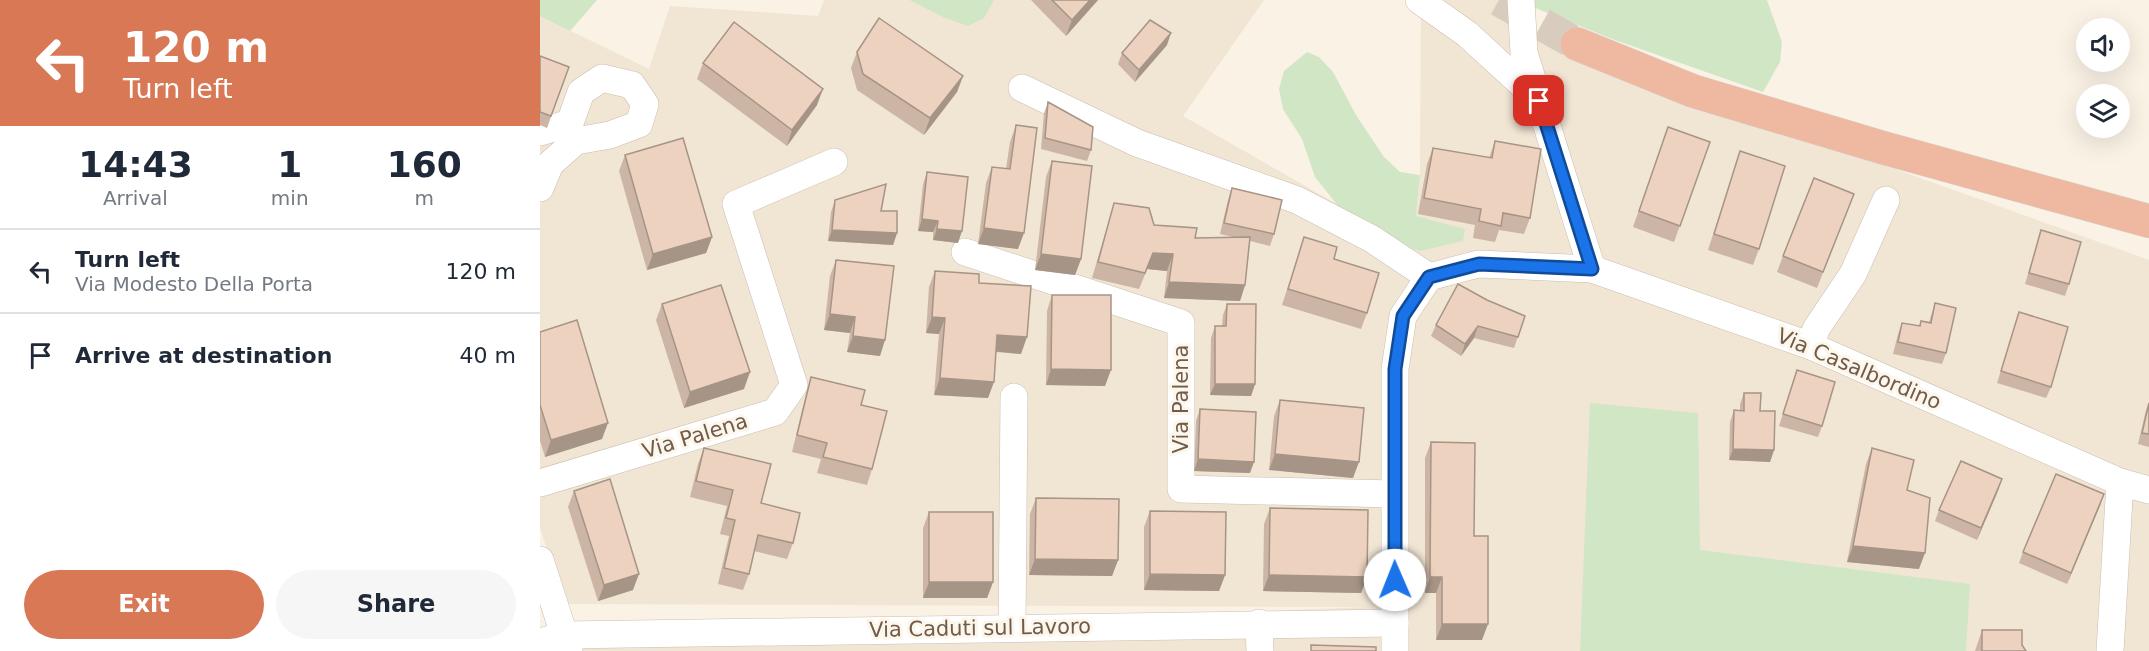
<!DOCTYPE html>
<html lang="en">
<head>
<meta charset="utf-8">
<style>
	:root { --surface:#fff; --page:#f6f6f7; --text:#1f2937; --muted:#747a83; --line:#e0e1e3; --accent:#d87855 }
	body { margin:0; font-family:"DejaVu Sans",sans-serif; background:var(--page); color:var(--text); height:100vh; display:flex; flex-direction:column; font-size:22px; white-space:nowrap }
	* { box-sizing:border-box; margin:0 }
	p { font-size:20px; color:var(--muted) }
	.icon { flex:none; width:33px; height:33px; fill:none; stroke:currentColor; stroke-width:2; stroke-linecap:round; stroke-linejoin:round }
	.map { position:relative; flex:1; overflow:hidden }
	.panel { display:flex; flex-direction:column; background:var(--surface); width:540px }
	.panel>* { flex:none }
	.banner { background:#d87855; color:#fff; overflow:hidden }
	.fabs { position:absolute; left:1536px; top:18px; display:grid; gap:12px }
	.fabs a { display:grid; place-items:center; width:54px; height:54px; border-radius:50%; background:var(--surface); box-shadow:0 6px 24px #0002; font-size:30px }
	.pin { position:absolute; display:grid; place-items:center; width:51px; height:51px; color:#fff; margin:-26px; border-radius:12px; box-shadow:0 3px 9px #0006 }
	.me { position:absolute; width:66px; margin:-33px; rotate:359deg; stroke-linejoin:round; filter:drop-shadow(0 0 4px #0008) }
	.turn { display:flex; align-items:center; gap:21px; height:126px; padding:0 24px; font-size:27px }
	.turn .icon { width:78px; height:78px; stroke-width:2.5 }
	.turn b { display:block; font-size:42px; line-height:51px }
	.eta { display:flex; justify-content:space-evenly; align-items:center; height:102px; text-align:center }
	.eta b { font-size:36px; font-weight:700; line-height:42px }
	.action { display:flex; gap:12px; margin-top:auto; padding:12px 24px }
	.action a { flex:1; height:69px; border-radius:36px; background:var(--accent); color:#fff; font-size:24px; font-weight:700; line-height:69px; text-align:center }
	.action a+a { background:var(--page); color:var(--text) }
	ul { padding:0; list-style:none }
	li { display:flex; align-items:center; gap:18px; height:84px; padding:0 24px; border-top:2px solid var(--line) }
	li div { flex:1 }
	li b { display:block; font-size:22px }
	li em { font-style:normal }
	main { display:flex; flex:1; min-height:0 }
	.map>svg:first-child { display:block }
	.residential { fill:#f1e5d4 }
	.green { fill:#d1e6c5 }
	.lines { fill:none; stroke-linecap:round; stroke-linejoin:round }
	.highway-tunnel { stroke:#d8ccbf; stroke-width:33; stroke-dasharray:33 16; stroke-linecap:butt }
	.minor-casing { stroke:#ccbdaf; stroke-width:28 }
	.highway-casing { stroke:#d7d1cd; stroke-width:34 }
	.minor { stroke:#fff; stroke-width:27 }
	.highway { stroke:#eeb8a1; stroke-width:33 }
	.wall { fill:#ccb5a4 }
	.shaded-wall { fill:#a69486 }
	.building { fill:#edd3bf; stroke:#a69486; stroke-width:1.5 }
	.route-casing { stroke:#114b97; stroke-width:15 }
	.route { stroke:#1a73e8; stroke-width:10 }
	.labels { text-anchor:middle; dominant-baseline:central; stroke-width:6; stroke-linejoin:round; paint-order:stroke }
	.street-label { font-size:21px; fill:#705b4c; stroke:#fdf6ea }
</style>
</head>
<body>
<main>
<section class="panel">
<div class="banner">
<div class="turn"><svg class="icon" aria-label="left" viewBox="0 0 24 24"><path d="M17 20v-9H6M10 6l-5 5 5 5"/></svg><div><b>120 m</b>Turn left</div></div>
</div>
<div class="eta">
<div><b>14:43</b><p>Arrival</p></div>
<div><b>1</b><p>min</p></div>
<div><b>160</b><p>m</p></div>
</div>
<ul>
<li><svg class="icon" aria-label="left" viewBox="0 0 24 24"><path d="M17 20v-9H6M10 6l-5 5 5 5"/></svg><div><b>Turn left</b><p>Via Modesto Della Porta</p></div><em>120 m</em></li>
<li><svg class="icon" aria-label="arrive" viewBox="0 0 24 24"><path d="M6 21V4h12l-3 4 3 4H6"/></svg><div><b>Arrive at destination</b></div><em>40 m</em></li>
</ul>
<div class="action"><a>Exit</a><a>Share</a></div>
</section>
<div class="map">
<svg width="1609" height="651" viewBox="0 0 1609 651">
	<rect width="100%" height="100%" fill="#faf2e5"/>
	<polygon class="residential" points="284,0 369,0 405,17 420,0 724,0 643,116 879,251 876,216 880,175 881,0 972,0 971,23 1047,59 1609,260 1609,651 43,651 40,641 825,607 25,604 0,528 0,16 109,69 130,6 278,16"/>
	<g class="green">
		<polygon points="0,0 57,0 30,31 0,16"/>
		<polygon points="369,0 454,0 444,18 428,26 405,18"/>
		<polygon points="988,0 1227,0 1242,42 1240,62 1223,92 1072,39 988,5"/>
		<polygon points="767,52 779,57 793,72 816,115 844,157 860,172 880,175 876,216 925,229 923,241 880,251 857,244 799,207 775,177 762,139 743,109 739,89 744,71"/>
		<polygon points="1050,403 1158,413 1160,550 1430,584 1426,651 1040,651"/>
	</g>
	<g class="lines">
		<polyline class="highway-tunnel" points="959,0 1037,44"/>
		<g class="minor-casing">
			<g id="minor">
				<polyline points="879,0 927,34 998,99"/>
				<polyline points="981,0 984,53 1052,269"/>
				<polyline points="482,88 597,143 757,200 832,239 889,277"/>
				<polyline points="0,132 30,123 41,92 62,78 92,85 105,104 99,124 70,135 36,141 10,164 0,188"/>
				<polyline points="425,252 641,323 641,489 854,494"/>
				<polyline points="1271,346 1276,329 1313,274 1346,200"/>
				<polyline points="1580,482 1609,490"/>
				<polyline points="0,483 235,412 254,385 196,204 294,162"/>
				<polyline points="0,560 29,650"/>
				<polyline points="719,623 720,651"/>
				<polyline points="472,628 474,397"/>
				<polyline points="0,642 24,635 855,623"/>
				<polyline points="855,651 855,369 863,316 889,277 938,264 1052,269 1271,346 1580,482 1570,651"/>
			</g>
		</g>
		<g class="highway-casing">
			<polyline id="highway" points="1037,44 1153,91 1344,148 1609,221"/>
		</g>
		<use href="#minor" class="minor"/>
		<use href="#highway" class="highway"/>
	</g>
	<g class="wall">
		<polygon points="491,0 558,0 526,36"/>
		<polygon points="627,45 595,82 578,64 582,53"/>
		<polygon points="317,52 423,76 417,92 384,135 317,90 311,68"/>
		<polygon points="0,56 29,67 7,128 0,125"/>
		<polygon points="163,63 277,105 247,146 157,79"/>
		<polygon points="508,102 551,150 547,161 501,149 504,113"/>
		<polygon points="476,125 478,249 438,244 446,183 452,167 466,169 470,142"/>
		<polygon points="1128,127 1170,142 1134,242 1093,227"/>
		<polygon points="955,141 990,218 984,234 959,230 955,242 933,238 935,225 878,214 887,164 893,148 949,158"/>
		<polygon points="1200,151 1219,249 1213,265 1168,250"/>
		<polygon points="85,155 172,237 166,253 107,270 79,171"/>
		<polygon points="512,161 541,259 535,275 495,270 506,177"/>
		<polygon points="387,172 418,243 393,240 393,232 378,231 383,184"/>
		<polygon points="692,188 734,234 730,246 710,241 705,285 700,301 624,298 627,271 607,269 599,289 552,278 569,220 574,203 614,225 655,238 693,237 680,234 688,200"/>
		<polygon points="1314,194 1277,288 1237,272 1243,256"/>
		<polygon points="295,200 341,211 357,233 353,245 288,241 291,212"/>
		<polygon points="1501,230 1529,284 1525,296 1485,284"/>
		<polygon points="764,237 794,259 827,313 821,329 742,305"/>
		<polygon points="296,260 340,356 307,352 310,333 284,330 290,276"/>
		<polygon points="395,271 439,283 481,354 456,352 448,398 394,395 399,334 386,333 389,287"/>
		<polygon points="512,295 565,386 506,385 507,311"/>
		<polygon points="947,300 985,316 974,348 934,338 921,356 891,336 896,325"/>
		<polygon points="1395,303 1406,353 1402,364 1353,354 1358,334 1362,323 1379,326 1381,321 1389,322"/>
		<polygon points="122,304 204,389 144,408 116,320"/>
		<polygon points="687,304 715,384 711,396 670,395 671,338 675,326 682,326 683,315"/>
		<polygon points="1479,312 1511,387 1506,398 1457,383"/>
		<polygon points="0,332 62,439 5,457 0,441"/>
		<polygon points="1257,370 1282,426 1278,437 1239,426"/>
		<polygon points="271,377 321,405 332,469 327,485 277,473 281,459 252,452 266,394"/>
		<polygon points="1204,393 1220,411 1234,450 1230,462 1189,460 1190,422 1194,410 1200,410 1200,404"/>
		<polygon points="740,400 813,478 729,470 734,416"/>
		<polygon points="1609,402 1609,447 1598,444 1606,410"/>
		<polygon points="660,409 710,473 654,471 656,421"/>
		<polygon points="891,442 934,536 942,640 896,640 896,593 885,593 885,458"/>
		<polygon points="164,448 221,503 253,543 247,559 214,551 209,574 203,590 178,584 189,536 180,534 187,506 150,497 158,464"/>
		<polygon points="1332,448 1379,569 1307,562 1326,464"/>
		<polygon points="1462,479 1437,540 1395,521 1399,510"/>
		<polygon points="34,491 93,590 58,601 28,507"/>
		<polygon points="1564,494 1527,584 1479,563 1483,552"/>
		<polygon points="496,498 578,560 572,576 489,575 490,514"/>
		<polygon points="730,508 827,577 821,593 723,591 724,524"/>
		<polygon points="610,511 685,575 679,591 604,590 604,527"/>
		<polygon points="389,512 453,582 447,598 383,598 383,528"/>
		<polygon points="1442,630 1482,645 1486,651 1435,651"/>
	</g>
	<g class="shaded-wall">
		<polygon points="550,0 558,0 526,36 532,20"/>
		<polygon points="631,33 627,45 595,82 599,70"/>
		<polygon points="423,76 417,92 384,135 390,118"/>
		<polygon points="283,89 277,105 247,146 252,130"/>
		<polygon points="382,219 398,221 393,232 378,231"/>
		<polygon points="444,228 484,233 478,249 438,244"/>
		<polygon points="397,229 422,231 418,243 393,240"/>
		<polygon points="292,230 357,233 353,245 288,241"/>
		<polygon points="172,237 166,253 107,270 113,254"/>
		<polygon points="613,253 633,254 627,271 607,269 599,289"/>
		<polygon points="501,254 541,259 535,275 495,270"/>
		<polygon points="629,282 705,285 700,301 624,298"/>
		<polygon points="290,314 315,317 310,333 284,330"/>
		<polygon points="392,317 405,318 399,334 386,333"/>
		<polygon points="938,326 934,338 921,356 925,344"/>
		<polygon points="457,335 487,337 481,354 451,351"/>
		<polygon points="313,336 345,340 340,356 307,352"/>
		<polygon points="511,369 571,370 565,386 506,385"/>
		<polygon points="210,372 204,389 144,408 150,392"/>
		<polygon points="400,378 454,382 448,398 394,395"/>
		<polygon points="675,384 715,384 711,396 670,395"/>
		<polygon points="68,423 62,439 5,457 11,440"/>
		<polygon points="1193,449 1234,450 1230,462 1189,460"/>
		<polygon points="735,454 819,462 813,478 729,470"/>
		<polygon points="658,459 714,462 710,473 654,471"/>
		<polygon points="1462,479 1458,491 1437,540 1441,528"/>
		<polygon points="1564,494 1560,506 1527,584 1531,573"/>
		<polygon points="1313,546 1385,553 1379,569 1307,562"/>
		<polygon points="495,559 578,560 572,576 489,575"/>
		<polygon points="99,574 93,590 58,601 64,585"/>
		<polygon points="610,574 685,575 679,591 604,590"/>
		<polygon points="729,575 827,577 821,593 723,591"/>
		<polygon points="890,577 902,577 896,593 885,593"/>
		<polygon points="389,582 453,582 447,598 383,598"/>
		<polygon points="902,624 948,624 942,640 896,640"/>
	</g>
	<g class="building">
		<polygon points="512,0 550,0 532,20"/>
		<polygon points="339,18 423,76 390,118 323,74 317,52"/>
		<polygon points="610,20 631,33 599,70 582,53"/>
		<polygon points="194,22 283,89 252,130 163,63"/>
		<polygon points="0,56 29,67 11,116 0,112"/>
		<polygon points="508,102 553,127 551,150 505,138"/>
		<polygon points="476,125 497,128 484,233 444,228 452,167 470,169"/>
		<polygon points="1128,127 1170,142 1140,226 1099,211"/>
		<polygon points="143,138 172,237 113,254 85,155"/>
		<polygon points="955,141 1001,149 990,218 963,213 961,226 939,221 941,209 884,198 893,148 952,158"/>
		<polygon points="1200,151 1245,166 1219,249 1174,234"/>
		<polygon points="512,161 552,166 541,259 501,254"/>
		<polygon points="387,172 428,177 422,231 397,229 398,221 382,219"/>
		<polygon points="1274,178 1314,194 1283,272 1243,256"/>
		<polygon points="346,184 341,211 357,211 357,233 292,230 295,200"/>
		<polygon points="692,188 742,200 734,234 684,223"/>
		<polygon points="574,203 609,208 614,225 657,228 655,238 710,237 705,285 629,282 633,254 613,253 605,273 558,262"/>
		<polygon points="1501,230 1541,242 1529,284 1489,273"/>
		<polygon points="764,237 797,247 794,259 839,273 827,313 748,289"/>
		<polygon points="296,260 354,266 345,340 313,336 315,317 290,314"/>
		<polygon points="395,271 439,274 439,283 491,286 487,337 457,335 454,382 400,378 405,318 392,317"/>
		<polygon points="918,284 947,300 985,316 978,337 938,326 925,344 896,325"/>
		<polygon points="181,285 210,372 150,392 122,304"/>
		<polygon points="512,295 571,295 571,370 511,369"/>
		<polygon points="1395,303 1416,308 1406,353 1358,342 1362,323 1380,326 1381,321 1391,323"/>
		<polygon points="687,304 716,304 715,384 675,384 675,326 686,326"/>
		<polygon points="1479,312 1528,327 1511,387 1461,371"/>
		<polygon points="37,320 68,423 11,440 0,405 0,332"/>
		<polygon points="1257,370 1295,382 1282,426 1243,414"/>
		<polygon points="271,377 325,390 321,405 347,411 332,469 283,457 287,443 257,435"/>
		<polygon points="1204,393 1221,393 1220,411 1235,411 1234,450 1193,449 1194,410 1204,411"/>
		<polygon points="740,400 824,408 819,462 735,454"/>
		<polygon points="1609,403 1609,434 1602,433"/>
		<polygon points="660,409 716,412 714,462 658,459"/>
		<polygon points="891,442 935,443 934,536 948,536 948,624 902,624 902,577 890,577"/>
		<polygon points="164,448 231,464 221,503 260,513 253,543 218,535 209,574 184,568 195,520 186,518 193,490 156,481"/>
		<polygon points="1332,448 1374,460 1367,490 1390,498 1385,553 1313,546"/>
		<polygon points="1421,461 1462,479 1441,528 1399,510"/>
		<polygon points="1516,474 1564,494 1531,573 1483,552"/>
		<polygon points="70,479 99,574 64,585 34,491"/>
		<polygon points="496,498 579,499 578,560 495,559"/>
		<polygon points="730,508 828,510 827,577 729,575"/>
		<polygon points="610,511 686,512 685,575 610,574"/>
		<rect x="389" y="512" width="64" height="70"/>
		<polygon points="1442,630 1482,630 1482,645 1486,651 1442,651"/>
		<polygon points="771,645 836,647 836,651 771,651"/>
	</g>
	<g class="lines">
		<g class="route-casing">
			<polyline id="route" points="855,580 855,369 863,316 889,277 939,264 1052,269 999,101"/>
		</g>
		<use href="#route" class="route"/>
	</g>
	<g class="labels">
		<g class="street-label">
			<text transform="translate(1319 369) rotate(23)">Via Casalbordino</text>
			<text transform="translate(641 399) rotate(-90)">Via Palena</text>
			<text transform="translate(155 436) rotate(-17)">Via Palena</text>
			<text transform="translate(440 628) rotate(-1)">Via Caduti sul Lavoro</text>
		</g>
	</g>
</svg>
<div class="fabs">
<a><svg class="icon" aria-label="sound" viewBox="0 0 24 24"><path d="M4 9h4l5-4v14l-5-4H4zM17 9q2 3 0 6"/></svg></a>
<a><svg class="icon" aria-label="layers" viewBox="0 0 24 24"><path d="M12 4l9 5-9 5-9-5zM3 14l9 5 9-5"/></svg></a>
</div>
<div class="pin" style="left:999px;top:101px;background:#d93025"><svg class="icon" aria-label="arrive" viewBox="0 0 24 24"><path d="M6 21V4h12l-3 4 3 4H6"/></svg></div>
<svg class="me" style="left:855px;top:580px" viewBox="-20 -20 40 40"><circle r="19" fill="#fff"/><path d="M0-13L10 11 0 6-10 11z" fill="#1a73e8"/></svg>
</div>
</main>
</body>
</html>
